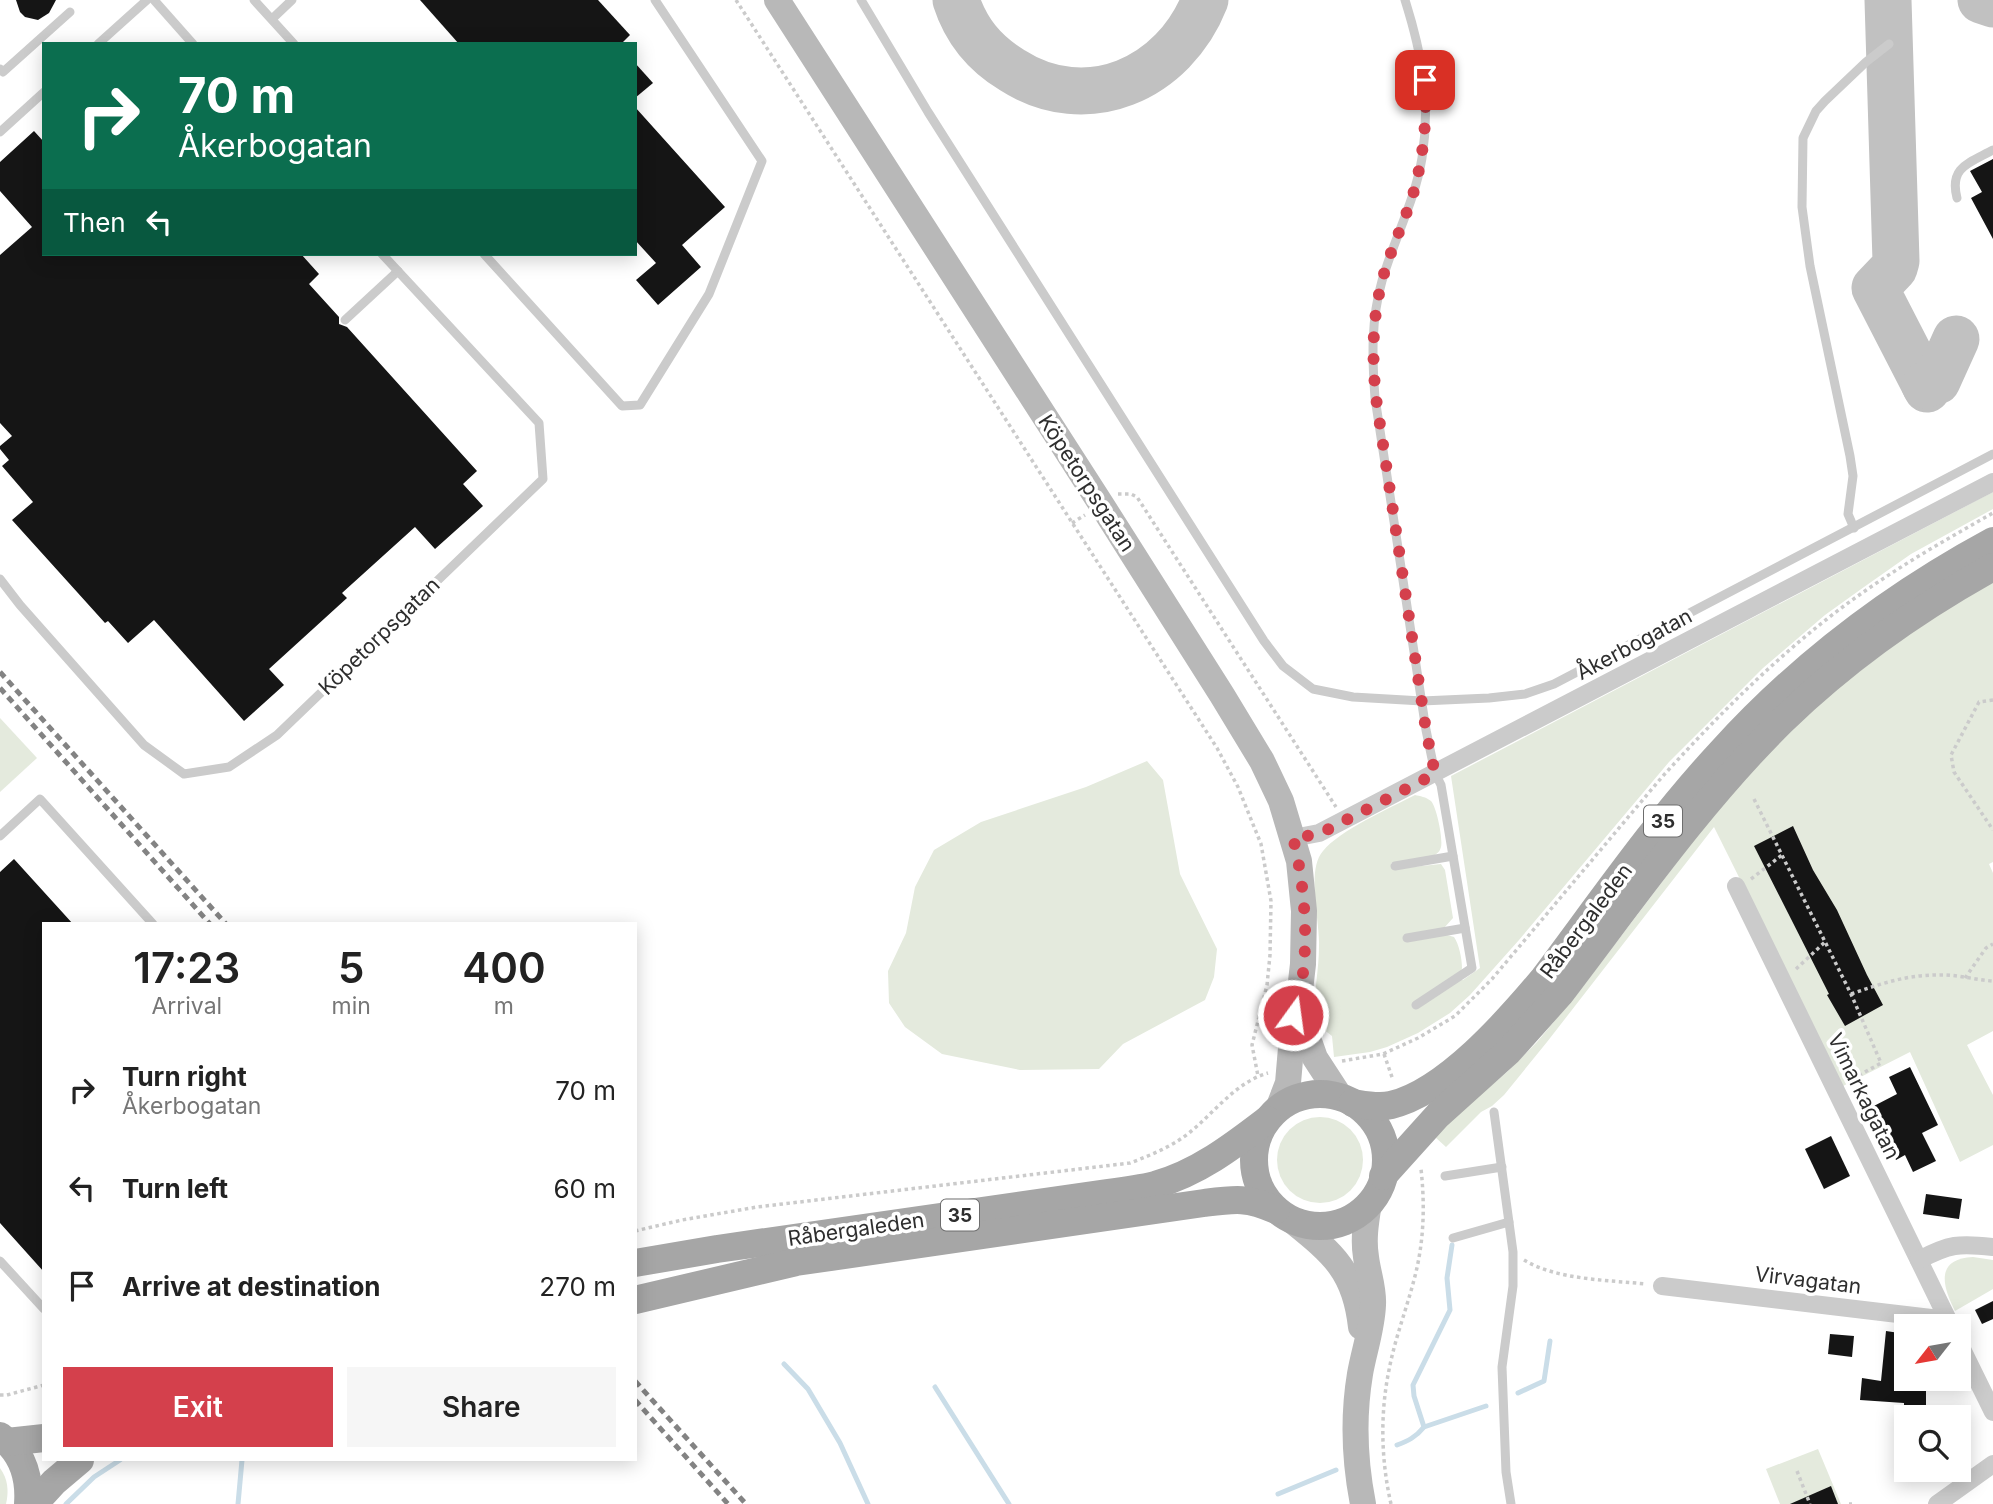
<!DOCTYPE html>
<html lang="en">
<head>
<meta charset="utf-8">
<style>
	:root { --surface:#fff; --page:#f6f6f6; --text:#222; --muted:#767676; --accent:#d4404c }
	body { margin:0; font-family:Inter,sans-serif; background:var(--page); color:var(--text); height:100vh; display:flex; flex-direction:column; font-size:26px; white-space:nowrap }
	* { box-sizing:border-box; margin:0 }
	p { font-size:23px; color:var(--muted) }
	.icon { flex:none; width:38px; height:38px; fill:none; stroke:currentColor; stroke-width:2; stroke-linecap:round; stroke-linejoin:round }
	.map { position:relative; flex:1; overflow:hidden }
	.sheet { position:absolute; left:42px; top:922px; width:595px; height:539px; display:flex; flex-direction:column; background:var(--surface); border-radius:0px; box-shadow:0 4px 18px #0003 }
	.sheet>* { flex:none }
	.banner { position:absolute; left:42px; top:42px; width:595px; height:214px; border-radius:0px; box-shadow:0 4px 18px #0003; background:#0b6e4f; color:#fff; overflow:hidden }
	.needle { width:46px; rotate:239deg }
	.buttons { position:absolute; left:1894px; top:1314px; display:grid; gap:14px }
	.buttons a { display:grid; place-items:center; width:77px; height:77px; border-radius:0px; background:var(--surface); box-shadow:0 4px 18px #0003; font-size:35px }
	.pin { position:absolute; display:grid; place-items:center; width:60px; height:60px; color:#fff; margin:-30px; border-radius:14px; box-shadow:0 4px 10px #0006 }
	.me { position:absolute; width:77px; margin:-38px; rotate:14deg; stroke-linejoin:round; filter:drop-shadow(0 0 5px #0008) }
	.turn { display:flex; align-items:center; gap:24px; height:147px; padding:0 21px; font-size:32px }
	.turn .icon { width:91px; height:91px; stroke-width:2.5 }
	.turn b { display:block; font-size:49px; line-height:60px }
	.then { display:flex; align-items:center; height:66px; padding:0 21px; background:#0003; gap:14px; font-size:26px }
	.eta { display:flex; justify-content:space-evenly; align-items:center; height:119px; text-align:center }
	.eta b { font-size:42px; font-weight:600; line-height:49px }
	.primary-button { display:flex; gap:14px; margin-top:auto; padding:14px 21px }
	.primary-button a { flex:1; height:80px; border-radius:0px; background:var(--accent); color:#fff; font-size:28px; font-weight:600; line-height:80px; text-align:center }
	.primary-button a+a { background:var(--page); color:var(--text) }
	ul { padding:0; list-style:none }
	li { display:flex; align-items:center; gap:21px; height:98px; padding:0 21px }
	li div { flex:1 }
	li b { display:block; font-size:26px }
	li em { font-style:normal }
	.map>svg:first-child { display:block }
	.green { fill:#e4eadd }
	.lines { fill:none; stroke-linecap:round; stroke-linejoin:round }
	.stream { stroke:#cadde8; stroke-width:5 }
	.taxiway { stroke:#c1c1c1; stroke-width:47 }
	.building { fill:#151515 }
	.path { stroke:#cbcbcb; stroke-width:3.5; stroke-dasharray:3.5 3.5; stroke-linecap:butt }
	.lane { stroke:#cbcbcb; stroke-width:9 }
	.street { stroke:#cbcbcb; stroke-width:18 }
	.secondary { stroke:#b8b8b8; stroke-width:26 }
	.primary { stroke:#a6a6a6; stroke-width:28 }
	.rail { stroke:#838383; stroke-width:5; stroke-dasharray:7 5; stroke-linecap:butt }
	.route { stroke:#d4404c; stroke-width:12; stroke-dasharray:0 21.6 }
	.labels { text-anchor:middle; dominant-baseline:central; stroke-width:7; stroke-linejoin:round; paint-order:stroke }
	.shield { fill:#fff; stroke:#6d6d6d; stroke-width:2 }
	.shield-label { font-size:19px; font-weight:bold; fill:#2e2e2e }
	.street-label { font-size:21px; fill:#2e2e2e; stroke:#fff }
</style>
</head>
<body>
<div class="map">
<svg width="1993" height="1504" viewBox="0 0 1993 1504">
	<rect width="100%" height="100%" fill="#fff"/>
	<g class="green">
		<path d="M1993,492v17l-82,45 -47,33 -39,28 -62,53 -94,94 -150,178 -49,55 -20,18 -32,20 -31,14 -17,5 -36,5 -2,-21 -18,-14v-6c0,-24 5,-47 5,-70 1,-25 -13,-76 4,-95 17,-21 67,-43 92,-56 5,1 11,2 16,6 6,7 12,38 10,46 -2,6 -3,5 -7,9l-43,7 2,6 48,-5 4,6 8,48 -9,10 -40,8 1,6 42,-7 7,2c5,7 8,22 8,31 -1,4 -2,8 -1,12h2l17,-12 -29,-192z"/>
		<polygon points="1993,580 1993,862 1989,864 1993,873 1993,1031 1967,1045 1993,1095 1993,1145 1960,1162 1910,1052 1843,1086 1714,827 1547,1042 1504,1095 1492,1106 1481,1112 1446,1147 1435,1137 1459,1113 1507,1072 1537,1042 1578,993 1709,820 1765,756 1827,696 1931,617"/>
		<polygon points="0,718 37,758 0,792"/>
		<polygon points="1147,761 1163,780 1180,874 1217,949 1214,977 1205,1000 1123,1044 1099,1069 1020,1070 942,1054 905,1027 889,1003 888,971 906,933 915,887 934,850 981,822 1086,787"/>
		<circle cx="1320" cy="1160" r="43"/>
		<path d="M1973,1257l20,3v29l-38,22c-12,-24 -21,-52 18,-54z"/>
		<polygon points="1818,1449 1841,1504 1780,1504 1766,1469"/>
		<path d="M0,1468c8,11 9,23 6,36h-6z"/>
	</g>
	<g class="lines">
		<g class="stream">
			<polyline points="784,1364 808,1389 840,1443 868,1504"/>
			<polyline points="935,1387 1009,1504"/>
			<polyline points="1518,1393 1544,1381 1550,1341"/>
			<polyline points="1424,1427 1414,1396 1413,1385 1450,1310 1447,1278 1452,1245"/>
			<path d="M1397,1445c11,-4 19,-8 27,-18l62,-21"/>
			<polyline points="1278,1494 1336,1470"/>
			<polyline points="66,1504 94,1477 120,1460"/>
			<polyline points="238,1504 242,1460"/>
		</g>
		<g class="taxiway">
			<path d="M956,0c10,31 28,53 56,70 75,48 162,9 193,-70"/>
			<polyline points="1888,0 1896,261 1894,268 1875,288 1927,389"/>
			<polyline points="1981,0 1993,4"/>
			<polyline points="1925,385 1937,381 1956,339"/>
		</g>
	</g>
	<g class="building">
		<polygon points="16,0 56,0 49,13 38,20 25,17 20,12"/>
		<polygon points="420,0 598,0 630,35 621,44 459,44"/>
		<polygon points="635,63 653,83 635,98"/>
		<polygon points="635,107 725,207 682,245 701,267 658,305 636,280 656,263 635,240"/>
		<polygon points="34,131 44,142 44,254 301,254 319,274 309,284 339,317 339,324 347,327 477,471 463,484 483,506 435,549 415,527 342,593 347,598 269,669 284,685 244,721 154,620 128,643 108,621 105,623 12,520 33,502 2,466 9,460 0,449 0,446 12,436 0,423 0,255 32,227 0,191 0,162"/>
		<polygon points="1993,159 1993,239 1971,198 1982,192 1970,171"/>
		<polygon points="1793,826 1813,870 1837,910 1867,975 1883,1005 1845,1026 1827,995 1829,994 1754,846"/>
		<polygon points="14,859 73,924 44,924 44,1272 0,1223 0,872"/>
		<polygon points="1910,1067 1938,1125 1922,1133 1936,1161 1913,1172 1905,1155 1896,1160 1870,1108 1897,1094 1889,1077"/>
		<polygon points="1831,1136 1850,1176 1824,1189 1805,1149"/>
		<polygon points="1926,1194 1962,1199 1959,1219 1923,1214"/>
		<polygon points="1993,1301 1993,1319 1982,1324 1975,1310"/>
		<polygon points="1886,1331 1906,1334 1906,1379 1926,1379 1926,1417 1904,1417 1904,1403 1860,1400 1862,1378 1881,1381"/>
		<polygon points="1830,1334 1854,1336 1852,1357 1828,1354"/>
		<polygon points="1831,1486 1838,1504 1790,1504"/>
	</g>
	<g class="lines">
		<g class="path">
			<polyline points="736,0 1217,748 1238,787 1261,844 1271,901 1270,955 1267,985 1252,1045 1258,1076"/>
			<polyline points="1118,494 1131,494 1137,497 1336,807"/>
			<polyline points="1072,523 1085,515"/>
			<polyline points="1993,700 1979,702 1951,755 1954,772 1993,830"/>
			<polyline points="1754,799 1851,994 1881,1063 1849,1081"/>
			<polyline points="1751,879 1782,855"/>
			<polyline points="1796,969 1825,942"/>
			<polyline points="1965,978 1986,948 1993,944"/>
			<path d="M1851,994c29,-10 55,-19 86,-19 19,-1 38,5 56,6"/>
			<polyline points="1384,1054 1393,1080"/>
			<path d="M1342,1061l41,-7 35,-16 37,-22 37,-37 170,-202c51,-56 105,-111 165,-158 52,-41 109,-74 166,-106"/>
			<path d="M635,1231l47,-11 75,-13 373,-44c21,-8 41,-16 59,-30 25,-20 47,-51 79,-60"/>
			<path d="M1524,1260c33,20 84,20 122,24"/>
			<polyline points="0,1395 7,1395 44,1385"/>
			<polyline points="1797,1471 1810,1504"/>
			<path d="M1391,1504c-10,-44 -11,-90 -2,-134 6,-32 18,-62 26,-94 9,-35 10,-71 6,-107"/>
			<polyline points="1849,1504 1852,1504"/>
		</g>
		<g class="lane">
			<polyline points="154,0 193,44"/>
			<polyline points="254,0 294,44"/>
			<polyline points="861,0 928,112 1264,641 1283,666 1313,689 1353,697 1422,701 1489,698 1525,694 1554,684 1993,454"/>
			<path d="M1405,0c17,54 26,101 17,158 -7,43 -28,81 -40,123 -11,38 -10,77 -7,117l51,332 9,43 6,12 31,183 -56,37"/>
			<polyline points="272,19 292,0"/>
			<polyline points="98,44 147,0"/>
			<polyline points="0,69 3,72 70,12"/>
			<polyline points="0,132 44,92"/>
			<path d="M1957,198c-8,-31 12,-35 36,-48"/>
			<polyline points="484,254 622,406 640,405 709,294 762,161 655,0"/>
			<polyline points="345,320 398,271"/>
			<polyline points="1854,528 1848,514 1853,476 1850,456 1810,266 1802,207 1803,138 1816,111 1825,101 1866,62 1889,44"/>
			<polyline points="0,579 20,605 144,745 184,774 229,767 277,735 543,479 539,423 382,254"/>
			<polyline points="0,836 40,799 153,924"/>
			<polyline points="1395,866 1453,856"/>
			<polyline points="1407,938 1465,928"/>
			<polyline points="1494,1112 1513,1252 1513,1286 1502,1367 1506,1472 1511,1504"/>
			<polyline points="1445,1176 1502,1167"/>
			<polyline points="1453,1238 1509,1222"/>
			<polyline points="0,1261 44,1309"/>
		</g>
		<g class="street">
			<polyline points="1293,838 1319,833 1993,482"/>
			<polyline points="1736,886 1951,1326"/>
			<path d="M1919,1260c30,-16 40,-17 74,-13"/>
			<polyline points="1662,1286 1948,1320"/>
			<polyline points="1958,1341 1993,1412"/>
			<polyline points="1937,1504 1993,1464"/>
		</g>
		<g class="secondary">
			<polyline points="777,0 1101,504 1222,695 1262,761 1281,801 1299,861 1304,911 1303,964 1299,999 1302,1021 1315,1058 1341,1098"/>
			<polyline points="1278,1109 1288,1083 1294,1013"/>
			<path d="M1290,1219c42,34 65,51 71,108"/>
			<path d="M1363,1504c-8,-41 -10,-88 -3,-130 4,-23 12,-45 13,-69 1,-17 -5,-31 -7,-48 -3,-18 0,-35 3,-54"/>
		</g>
		<g class="primary">
			<circle cx="1320" cy="1160" r="66"/>
			<path d="M1353,1103c12,2 25,5 38,2 55,-13 117,-84 153,-127 57,-76 112,-156 177,-226 78,-86 170,-156 272,-211"/>
			<path d="M1383,1176l55,-61 71,-64 51,-57c71,-93 139,-191 222,-273 63,-61 135,-112 211,-154"/>
			<path d="M635,1263l82,-14 390,-56c16,-2 32,-4 48,-8 43,-12 78,-39 112,-65"/>
			<path d="M635,1300l161,-38 408,-59c31,-4 43,-6 72,7"/>
			<path d="M0,1436c23,17 30,41 28,68"/>
			<polyline points="7,1442 44,1438"/>
			<polyline points="34,1504 54,1482 80,1460"/>
		</g>
		<g class="rail">
			<polyline points="0,672 226,924"/>
			<polyline points="0,688 210,924"/>
			<polyline points="635,1381 746,1504"/>
			<polyline points="635,1400 728,1504"/>
		</g>
	</g>
	<g class="lines">
		<path class="route" d="M1293,1015c19,-47 13,-128 0,-177l26,-4 116,-60 -9,-44 -50,-332c-4,-40 -4,-78 6,-117 8,-31 23,-60 32,-90 10,-37 13,-74 11,-111"/>
	</g>
	<g class="labels">
		<g class="shield">
			<rect x="1644" y="805.5" width="38" height="31" rx="5"/>
			<rect x="941" y="1199.5" width="38" height="31" rx="5"/>
		</g>
		<g class="shield-label">
			<text x="1663" y="821">35</text>
			<text x="960" y="1215">35</text>
		</g>
		<g class="street-label">
			<text transform="translate(1087 483) rotate(57)">Köpetorpsgatan</text>
			<text transform="translate(379 636) rotate(-44)">Köpetorpsgatan</text>
			<text transform="translate(1634 644) rotate(-28)">Åkerbogatan</text>
			<text transform="translate(1586 921) rotate(-53)">Råbergaleden</text>
			<text transform="translate(1864 1096) rotate(64)">Vimarkagatan</text>
			<text transform="translate(856 1229) rotate(-8)">Råbergaleden</text>
			<text transform="translate(1808 1280) rotate(7)">Virvagatan</text>
		</g>
	</g>
</svg>
<div class="buttons">
<a><svg class="needle" viewBox="-14 -14 28 28"><path d="M0-13l5 13h-10z" fill="#e53935"/><path d="M0 13l5-13h-10z" fill="#767676"/></svg></a>
<a><svg class="icon" aria-label="search" viewBox="0 0 24 24"><circle cx="10" cy="10" r="6"/><path d="M15 15l6 6"/></svg></a>
</div>
<div class="pin" style="left:1425px;top:80px;background:#d93025"><svg class="icon" aria-label="arrive" viewBox="0 0 24 24"><path d="M6 21V4h12l-3 4 3 4H6"/></svg></div>
<svg class="me" style="left:1293px;top:1015px" viewBox="-20 -20 40 40"><circle r="17" fill="#d4404c" stroke="#fff" stroke-width="3"/><path d="M0-11L8 9 0 5-8 9z" fill="#fff"/></svg>
<div class="banner">
<div class="turn"><svg class="icon" aria-label="right" viewBox="0 0 24 24"><path d="M7 20v-9h11M14 6l5 5-5 5"/></svg><div><b>70 m</b>Åkerbogatan</div></div>
<div class="then">Then<svg class="icon" aria-label="left" viewBox="0 0 24 24"><path d="M17 20v-9H6M10 6l-5 5 5 5"/></svg></div>
</div>
<section class="sheet">
<div class="eta">
<div><b>17:23</b><p>Arrival</p></div>
<div><b>5</b><p>min</p></div>
<div><b>400</b><p>m</p></div>
</div>
<ul>
<li><svg class="icon" aria-label="right" viewBox="0 0 24 24"><path d="M7 20v-9h11M14 6l5 5-5 5"/></svg><div><b>Turn right</b><p>Åkerbogatan</p></div><em>70 m</em></li>
<li><svg class="icon" aria-label="left" viewBox="0 0 24 24"><path d="M17 20v-9H6M10 6l-5 5 5 5"/></svg><div><b>Turn left</b></div><em>60 m</em></li>
<li><svg class="icon" aria-label="arrive" viewBox="0 0 24 24"><path d="M6 21V4h12l-3 4 3 4H6"/></svg><div><b>Arrive at destination</b></div><em>270 m</em></li>
</ul>
<div class="primary-button"><a>Exit</a><a>Share</a></div>
</section>
</div>
</body>
</html>
